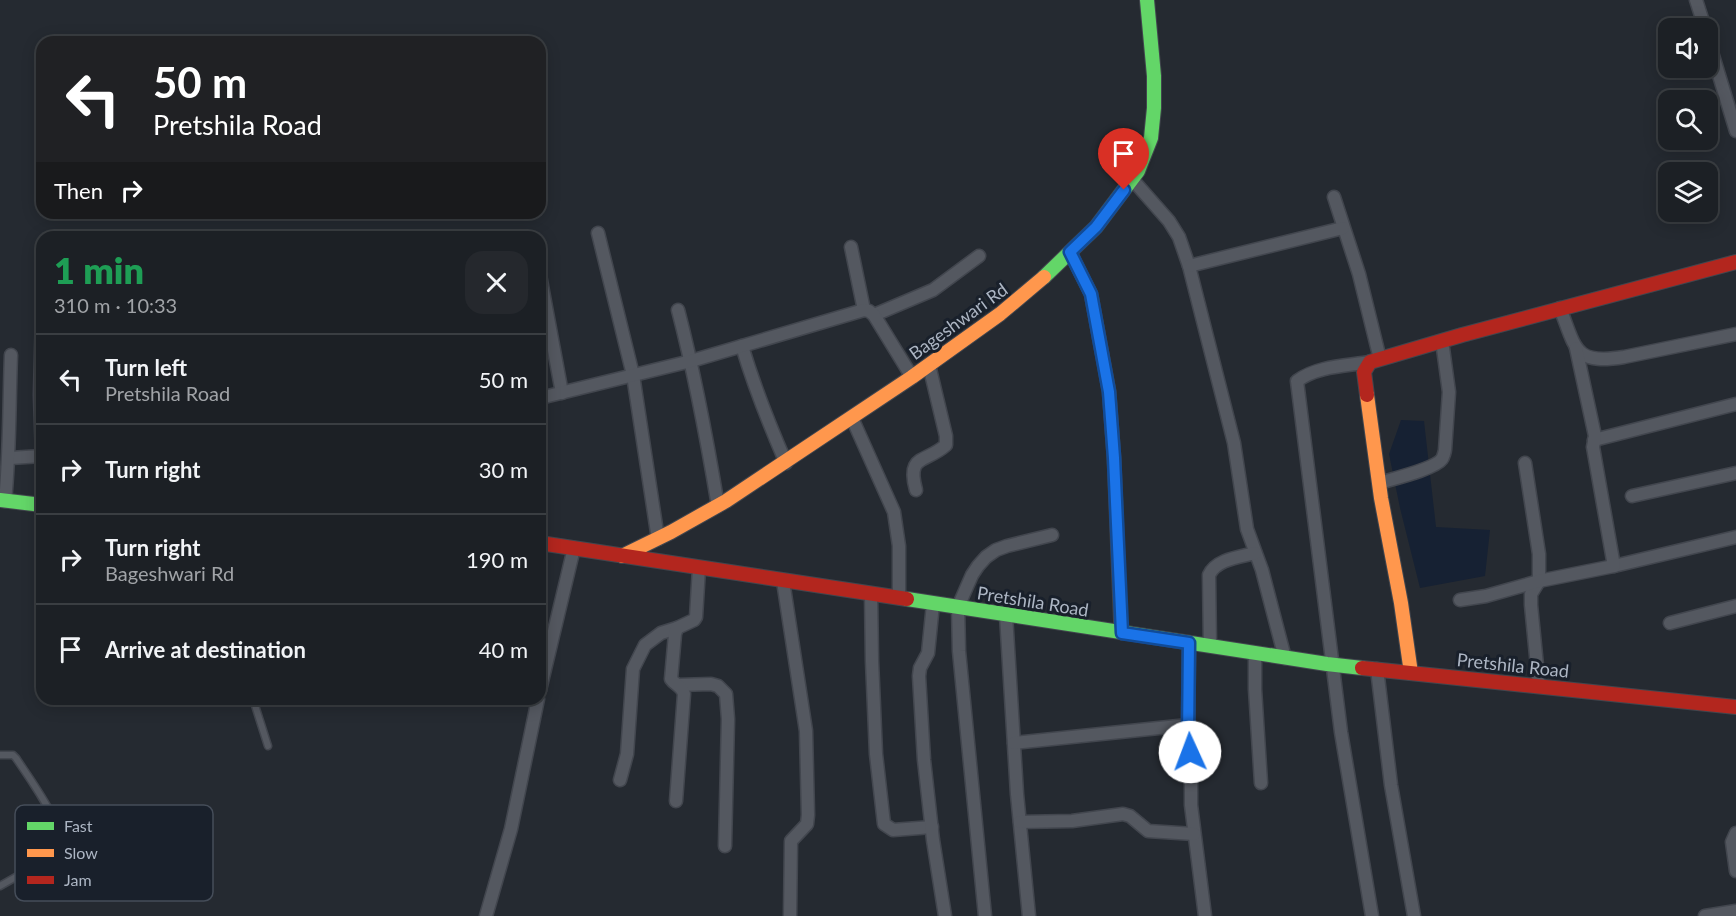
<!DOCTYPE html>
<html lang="en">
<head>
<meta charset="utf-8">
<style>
	:root { --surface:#1c2025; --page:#25282d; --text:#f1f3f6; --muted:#a0a3a7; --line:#3a3e42 }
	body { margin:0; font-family:Lato,sans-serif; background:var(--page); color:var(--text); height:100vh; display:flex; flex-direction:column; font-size:22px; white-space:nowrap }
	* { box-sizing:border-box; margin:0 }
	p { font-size:20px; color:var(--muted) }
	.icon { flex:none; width:33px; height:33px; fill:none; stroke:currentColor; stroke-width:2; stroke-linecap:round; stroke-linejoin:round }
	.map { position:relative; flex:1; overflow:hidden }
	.side { position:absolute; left:36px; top:231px; width:510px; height:474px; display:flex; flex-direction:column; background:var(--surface); border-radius:18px; box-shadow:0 3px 15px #0003,0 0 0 2px var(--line) }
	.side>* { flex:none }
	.hud { position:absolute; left:36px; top:36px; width:510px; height:183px; border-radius:18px; box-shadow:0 3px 15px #0003,0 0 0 2px var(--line); background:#202124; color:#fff; overflow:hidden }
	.fabs { position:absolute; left:1658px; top:18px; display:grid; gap:12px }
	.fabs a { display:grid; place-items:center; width:60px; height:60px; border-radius:12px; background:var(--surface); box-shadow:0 3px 15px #0003,0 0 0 2px var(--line); font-size:30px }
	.pin { position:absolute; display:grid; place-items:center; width:51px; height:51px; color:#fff; margin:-62px -26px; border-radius:50% 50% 50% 0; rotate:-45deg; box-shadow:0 0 6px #0007 }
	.pin .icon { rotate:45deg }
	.me { position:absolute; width:66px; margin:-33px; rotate:358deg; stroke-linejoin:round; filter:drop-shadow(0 0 4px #0008) }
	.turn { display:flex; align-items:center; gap:21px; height:126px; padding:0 18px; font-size:27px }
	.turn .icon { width:78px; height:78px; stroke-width:2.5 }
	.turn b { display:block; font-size:42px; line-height:51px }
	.then { display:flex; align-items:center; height:57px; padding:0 18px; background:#0003; gap:12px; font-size:22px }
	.round { display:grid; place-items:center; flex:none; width:63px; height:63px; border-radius:18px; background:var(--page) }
	.summary { display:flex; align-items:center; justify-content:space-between; height:102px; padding:0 18px }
	h1 { font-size:36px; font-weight:800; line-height:45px; color:#1e9e55 }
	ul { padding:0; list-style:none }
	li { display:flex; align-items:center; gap:18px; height:90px; padding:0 18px; border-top:2px solid var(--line) }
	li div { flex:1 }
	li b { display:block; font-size:22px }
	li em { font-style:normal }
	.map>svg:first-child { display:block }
	.water { fill:#162133 }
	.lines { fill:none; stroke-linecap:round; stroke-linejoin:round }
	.lane-casing { stroke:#42464e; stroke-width:9 }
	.street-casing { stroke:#42464e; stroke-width:15 }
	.fast-casing { stroke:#42464e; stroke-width:16 }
	.slow-casing { stroke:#42464e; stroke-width:16 }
	.jam-casing { stroke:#42464e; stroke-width:16 }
	.lane { stroke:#545860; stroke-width:6 }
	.street { stroke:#545860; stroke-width:12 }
	.fast { stroke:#63d668; stroke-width:14 }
	.slow { stroke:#ff974d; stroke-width:14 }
	.jam { stroke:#b3261e; stroke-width:14 }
	.route-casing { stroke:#114b97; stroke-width:15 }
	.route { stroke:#1a73e8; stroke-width:10 }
	.labels { text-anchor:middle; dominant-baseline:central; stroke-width:6; stroke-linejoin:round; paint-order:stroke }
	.street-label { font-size:18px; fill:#adb6c4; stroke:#19202b }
	.key { fill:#19202b; stroke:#454d59; stroke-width:1.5 }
	.key-label { font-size:16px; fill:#adb6c4 }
</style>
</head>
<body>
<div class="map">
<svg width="1736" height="916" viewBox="0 0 1736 916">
	<rect width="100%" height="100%" fill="#252a31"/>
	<polygon class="water" points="1401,420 1424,421 1436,527 1490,530 1485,576 1420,588 1400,508 1389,454"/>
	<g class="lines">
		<g class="lane-casing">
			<g id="lane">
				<polyline points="253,699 268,746"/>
				<path d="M0,755h13l3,3c11,17 55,76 44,94l-60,34"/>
			</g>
		</g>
		<g class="street-casing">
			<g id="street">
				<polyline points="1696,0 1705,28"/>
				<polyline points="1707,36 1736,131"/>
				<polyline points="1132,179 1169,221 1179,237 1189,266 1234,443 1247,529 1262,570 1285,658"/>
				<polyline points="1334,197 1359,274 1380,359"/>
				<polyline points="598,233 633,375 658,539"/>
				<polyline points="851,247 864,310"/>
				<polyline points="1070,252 1091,294 1109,391 1114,458 1121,633"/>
				<polyline points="1189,266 1343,228"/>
				<polyline points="540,275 562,393"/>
				<path d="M1560,308c16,41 14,57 64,49l112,-23"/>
				<path d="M678,310c17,65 29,130 40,196"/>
				<polyline points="874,315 933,290 979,256"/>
				<path d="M742,346c12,40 27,78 44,117"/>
				<path d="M1370,362c-24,4 -53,4 -73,19l44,351 31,184"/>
				<polyline points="540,398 691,361 864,310 869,311 874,315 912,377"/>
				<polyline points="852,418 894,512 899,546 899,598"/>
				<polyline points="1594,440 1736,404"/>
				<polyline points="42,456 40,395 42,314"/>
				<polyline points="10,458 42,456"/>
				<polyline points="1525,463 1539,554 1539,581 1531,594 1531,605 1539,686"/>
				<path d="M1379,483c13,-4 56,-14 63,-24 1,-1 3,-8 3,-9l4,-58 -7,-51"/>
				<path d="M916,490c-10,-36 10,-27 30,-45v-9l-17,-71"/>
				<polyline points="1632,496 1736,473"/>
				<path d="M5,501c5,-49 4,-97 6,-146"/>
				<polyline points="1614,566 1736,537"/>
				<polyline points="783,581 806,731 808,815 807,824 791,841 790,916"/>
				<polyline points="871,594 872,661 876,754 884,824 893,830 932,827"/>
				<polyline points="1460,600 1486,596 1539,581 1614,566 1593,447 1595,436 1576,348"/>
				<polyline points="933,604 928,653 920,668 919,676 924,760 933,840 945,916"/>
				<polyline points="1006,615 1017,794 1029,916"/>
				<polyline points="1670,623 1736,606"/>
				<polyline points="1189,643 1188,737 1191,767 1191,805 1205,916"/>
				<path d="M1210,646l-1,-71c7,-16 31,-18 46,-22"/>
				<polyline points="1255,653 1255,689 1261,783"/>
				<polyline points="1377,669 1391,785 1414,916"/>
				<polyline points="678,685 711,684 718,686 726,694 728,719 725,846"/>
				<polyline points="540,690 574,548"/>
				<polyline points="1014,743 1188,725"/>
				<polyline points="620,780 627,754 633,669 645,645 661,633 677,628"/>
				<path d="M676,801l8,-107c-2,-8 -9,-9 -13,-15l4,-45 2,-6 17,-8 2,-3 3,-49"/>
				<polyline points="1020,822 1072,821 1123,814 1130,816 1148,831 1194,834"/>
				<polyline points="1736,833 1732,842 1736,871"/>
				<polyline points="486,916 511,829 538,699"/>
				<polyline points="985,916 959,651 958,607 972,575 978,566 986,557 996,550 1007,546 1052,535"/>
				<polyline points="1705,916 1736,911"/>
			</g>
		</g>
		<g class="fast-casing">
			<g id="fast">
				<polyline points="1044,277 1096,227 1138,171 1151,138 1154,108 1154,76 1147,0"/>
				<polyline points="0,500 42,505"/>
				<polyline points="907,599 1327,664 1362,668"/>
			</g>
		</g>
		<g class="slow-casing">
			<g id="slow">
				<polyline points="1367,395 1381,498 1401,603 1411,673"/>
				<polyline points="622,556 671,532 726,501 912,377 1000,314 1044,277"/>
			</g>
		</g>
		<g class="jam-casing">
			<g id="jam">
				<polyline points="1367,395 1364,372 1370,362 1462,335 1736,262"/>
				<polyline points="540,543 907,599"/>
				<polyline points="1362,668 1736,707"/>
			</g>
		</g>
		<use href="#lane" class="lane"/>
		<use href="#street" class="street"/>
		<use href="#fast" class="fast"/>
		<use href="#slow" class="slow"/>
		<use href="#jam" class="jam"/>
	</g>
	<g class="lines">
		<g class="route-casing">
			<polyline id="route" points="1124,190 1096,227 1070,252 1091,294 1109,392 1114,458 1122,633 1189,643 1188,737 1190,752"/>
		</g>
		<use href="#route" class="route"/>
	</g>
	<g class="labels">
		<g class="street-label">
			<text transform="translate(958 321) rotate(-36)">Bageshwari Rd</text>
			<text transform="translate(1033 601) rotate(9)">Pretshila Road</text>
			<text transform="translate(1513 665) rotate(6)">Pretshila Road</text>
		</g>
	</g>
	<rect x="15" y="805" width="198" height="96" rx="9" class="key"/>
	<rect x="27" y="822" width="27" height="8" fill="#63d668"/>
	<rect x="27" y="849" width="27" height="8" fill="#ff974d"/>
	<rect x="27" y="876" width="27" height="8" fill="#b3261e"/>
	<g class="key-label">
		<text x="64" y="832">Fast</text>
		<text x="64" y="859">Slow</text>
		<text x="64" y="886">Jam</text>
	</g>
</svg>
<div class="fabs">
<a><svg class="icon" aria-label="sound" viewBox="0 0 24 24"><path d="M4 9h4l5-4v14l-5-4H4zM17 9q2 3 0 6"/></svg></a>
<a><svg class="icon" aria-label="search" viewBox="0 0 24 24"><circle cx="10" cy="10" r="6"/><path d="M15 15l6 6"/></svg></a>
<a><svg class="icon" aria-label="layers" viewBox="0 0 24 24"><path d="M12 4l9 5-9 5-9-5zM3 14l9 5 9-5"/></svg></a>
</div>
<div class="pin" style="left:1124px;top:190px;background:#d93025"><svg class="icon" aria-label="arrive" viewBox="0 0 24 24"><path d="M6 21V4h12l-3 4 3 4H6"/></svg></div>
<svg class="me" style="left:1190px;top:752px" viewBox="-20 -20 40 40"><circle r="19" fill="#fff"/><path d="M0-13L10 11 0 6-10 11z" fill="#1a73e8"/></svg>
<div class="hud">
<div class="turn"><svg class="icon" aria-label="left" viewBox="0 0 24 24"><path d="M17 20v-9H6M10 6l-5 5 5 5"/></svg><div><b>50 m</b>Pretshila Road</div></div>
<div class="then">Then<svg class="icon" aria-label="right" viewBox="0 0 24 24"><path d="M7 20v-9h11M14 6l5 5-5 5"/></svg></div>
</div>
<section class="side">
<div class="summary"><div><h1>1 min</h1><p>310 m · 10:33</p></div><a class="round"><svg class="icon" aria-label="close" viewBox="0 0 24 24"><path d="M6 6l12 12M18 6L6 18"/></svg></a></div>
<ul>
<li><svg class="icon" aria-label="left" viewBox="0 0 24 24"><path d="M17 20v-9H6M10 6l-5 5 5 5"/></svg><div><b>Turn left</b><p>Pretshila Road</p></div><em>50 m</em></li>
<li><svg class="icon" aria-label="right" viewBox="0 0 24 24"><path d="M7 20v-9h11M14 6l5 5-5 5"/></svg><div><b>Turn right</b></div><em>30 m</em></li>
<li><svg class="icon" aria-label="right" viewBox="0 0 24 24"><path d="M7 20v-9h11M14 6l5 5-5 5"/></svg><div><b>Turn right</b><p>Bageshwari Rd</p></div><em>190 m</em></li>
<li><svg class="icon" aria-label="arrive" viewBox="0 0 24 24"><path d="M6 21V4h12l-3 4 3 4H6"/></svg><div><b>Arrive at destination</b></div><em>40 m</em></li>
</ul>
</section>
</div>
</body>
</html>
